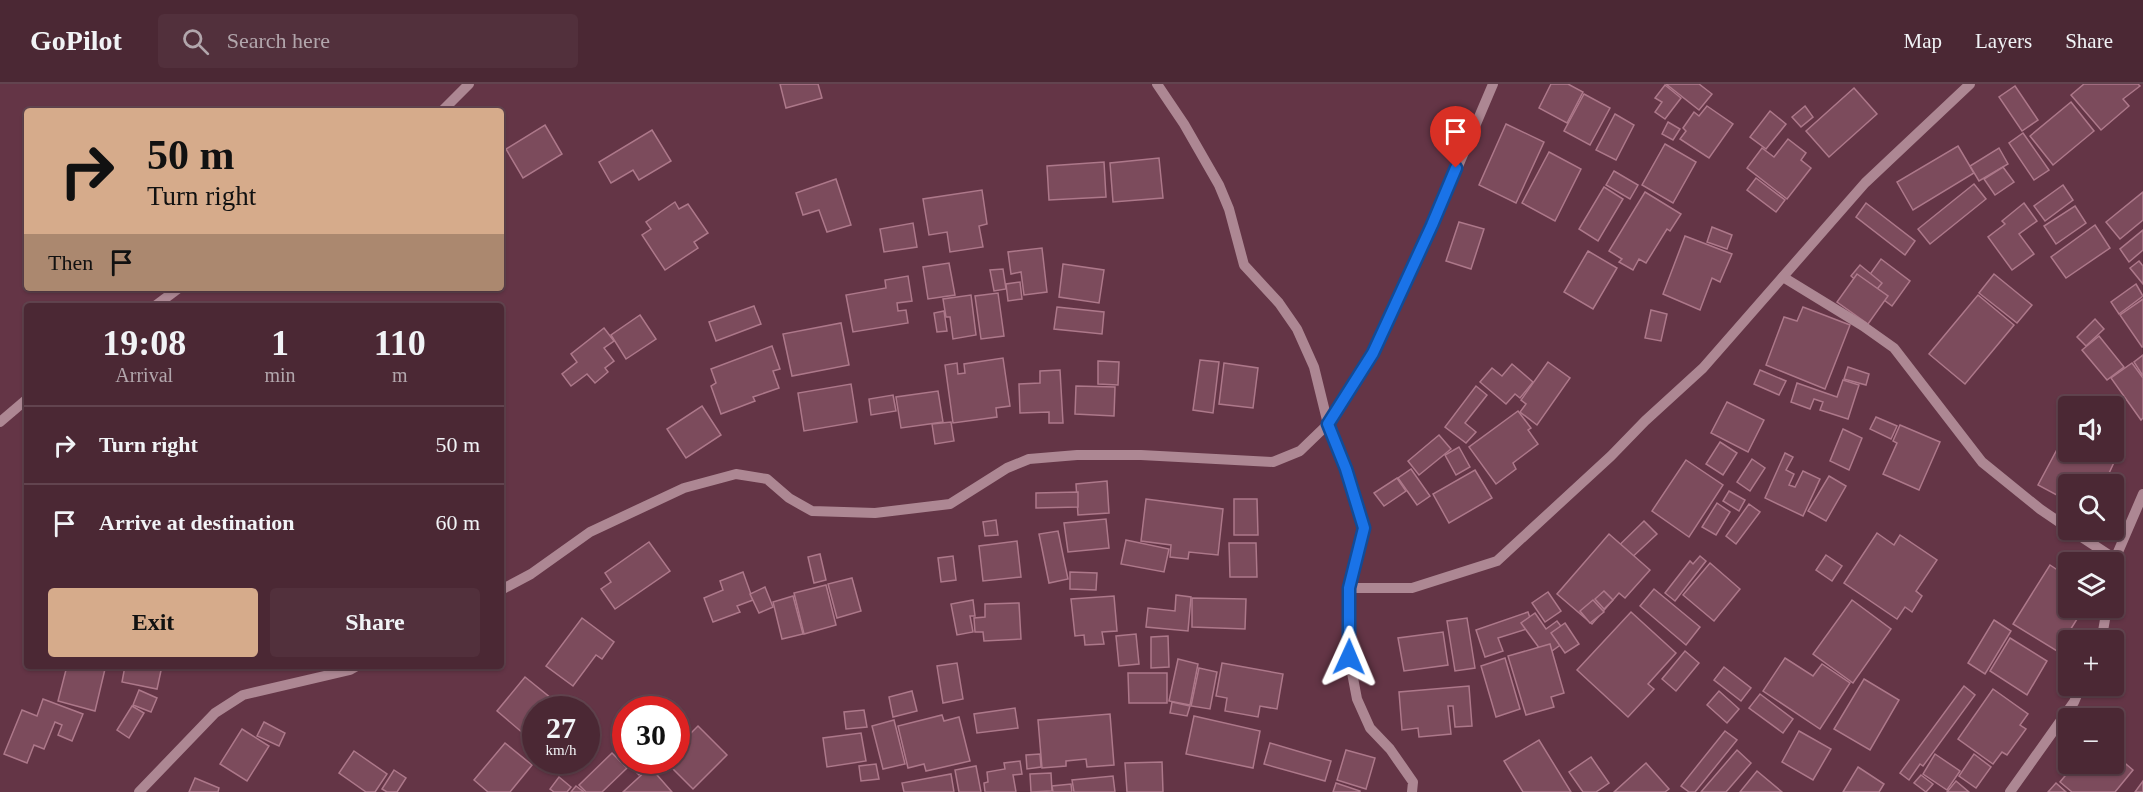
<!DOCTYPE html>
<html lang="en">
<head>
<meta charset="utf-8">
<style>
	:root { --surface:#4b2834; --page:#52303c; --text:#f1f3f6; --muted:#b2a6ac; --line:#62444f; --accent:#d6ab8b }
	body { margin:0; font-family:Georgia,serif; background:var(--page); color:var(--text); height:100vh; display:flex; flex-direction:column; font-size:22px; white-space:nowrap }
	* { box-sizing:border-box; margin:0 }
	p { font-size:20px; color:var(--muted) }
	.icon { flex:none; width:33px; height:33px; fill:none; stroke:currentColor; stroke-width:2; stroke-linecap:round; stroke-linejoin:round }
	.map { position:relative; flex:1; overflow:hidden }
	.sheet { position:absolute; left:24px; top:219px; width:480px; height:366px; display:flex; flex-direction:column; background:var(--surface); border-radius:6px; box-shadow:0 2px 4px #0004,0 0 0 2px var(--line) }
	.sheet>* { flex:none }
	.guide { position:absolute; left:24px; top:24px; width:480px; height:183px; border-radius:6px; box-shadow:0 2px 4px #0004,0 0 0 2px var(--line); background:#d6ab8b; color:#111; overflow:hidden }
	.buttons { position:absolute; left:2058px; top:312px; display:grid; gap:12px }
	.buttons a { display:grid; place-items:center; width:66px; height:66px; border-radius:6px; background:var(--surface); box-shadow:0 2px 4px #0004,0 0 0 2px var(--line); font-size:30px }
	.speed { position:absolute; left:522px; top:612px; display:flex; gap:12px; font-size:30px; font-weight:700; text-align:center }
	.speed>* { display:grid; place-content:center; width:78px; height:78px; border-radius:50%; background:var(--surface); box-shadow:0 2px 4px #0004,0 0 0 2px var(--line); line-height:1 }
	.speed small { font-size:15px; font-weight:400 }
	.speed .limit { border:9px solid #d22; background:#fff; color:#111 }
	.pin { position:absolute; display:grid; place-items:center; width:51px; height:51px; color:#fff; margin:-62px -26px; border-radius:50% 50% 50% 0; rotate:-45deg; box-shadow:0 0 6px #0007 }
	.pin .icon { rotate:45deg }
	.me { position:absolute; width:66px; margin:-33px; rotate:1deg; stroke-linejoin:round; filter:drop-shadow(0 0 4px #0008) }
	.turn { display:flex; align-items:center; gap:21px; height:126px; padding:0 24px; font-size:27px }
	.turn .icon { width:78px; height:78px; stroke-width:2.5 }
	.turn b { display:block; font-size:42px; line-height:51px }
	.then { display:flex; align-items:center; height:57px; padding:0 24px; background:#0003; gap:12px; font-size:22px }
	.eta { display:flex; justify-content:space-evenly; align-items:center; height:102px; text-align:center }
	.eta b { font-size:36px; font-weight:800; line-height:42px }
	.cta { display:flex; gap:12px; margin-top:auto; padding:12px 24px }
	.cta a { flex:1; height:69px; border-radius:6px; background:var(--accent); color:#111; font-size:24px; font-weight:800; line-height:69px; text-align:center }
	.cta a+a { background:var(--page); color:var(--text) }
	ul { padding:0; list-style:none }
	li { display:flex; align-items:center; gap:18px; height:78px; padding:0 24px; border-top:2px solid var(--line) }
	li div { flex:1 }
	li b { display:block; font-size:22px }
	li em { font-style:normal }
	header { display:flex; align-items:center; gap:36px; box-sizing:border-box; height:84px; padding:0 30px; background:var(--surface); border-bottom:2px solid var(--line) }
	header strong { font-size:28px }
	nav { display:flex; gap:33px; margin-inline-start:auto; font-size:21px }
	.search { width:420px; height:54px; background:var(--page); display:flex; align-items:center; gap:15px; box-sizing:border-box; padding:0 21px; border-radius:6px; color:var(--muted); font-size:22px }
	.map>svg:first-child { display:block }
	.building { fill:#7c4b5c; stroke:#ad788a; stroke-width:1.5 }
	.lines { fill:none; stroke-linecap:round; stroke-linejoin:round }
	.minor { stroke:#ad8793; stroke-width:10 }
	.route-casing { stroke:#114b97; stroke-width:15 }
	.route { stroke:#1a73e8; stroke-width:10 }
</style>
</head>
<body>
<header>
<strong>GoPilot</strong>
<div class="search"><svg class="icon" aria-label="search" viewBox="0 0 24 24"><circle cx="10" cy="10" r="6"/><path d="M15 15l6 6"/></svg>Search here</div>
<nav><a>Map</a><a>Layers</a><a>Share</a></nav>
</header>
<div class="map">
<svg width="2143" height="708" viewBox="0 0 2143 708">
	<rect width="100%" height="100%" fill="#643546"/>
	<g class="building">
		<polygon points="780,0 818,0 822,14 786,24"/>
		<polygon points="1551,0 1568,0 1583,8 1567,39 1539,24"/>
		<polygon points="1666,0 1699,0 1712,10 1699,26"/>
		<polygon points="2084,0 2138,0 2140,2 2123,15 2129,22 2101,46 2071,11"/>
		<polygon points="1665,1 1681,14 1665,35 1655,28 1662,18 1655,14"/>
		<polygon points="2015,2 2038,36 2022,47 1999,13"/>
		<polygon points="1854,4 1877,30 1829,73 1806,47"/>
		<polygon points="1584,10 1610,24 1590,61 1564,47"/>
		<polygon points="2071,18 2094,47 2053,81 2030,52"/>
		<polygon points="1707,22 1733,40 1709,74 1680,55 1686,47 1683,44 1694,28 1699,32"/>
		<polygon points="1805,22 1813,33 1801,43 1792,33"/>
		<polygon points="1770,27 1786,40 1766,65 1750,53"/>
		<polygon points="1615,30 1634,41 1616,76 1596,66"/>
		<polygon points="1668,38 1680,45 1673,56 1662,50"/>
		<polygon points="1506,40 1544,58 1516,119 1479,101"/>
		<polygon points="545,41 562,70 523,94 506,65"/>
		<polygon points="652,46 671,77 639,96 633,86 611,99 599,78"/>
		<polygon points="2023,49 2049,86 2034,96 2009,59"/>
		<polygon points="1788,55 1806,69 1801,76 1811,84 1787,115 1747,84 1762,64 1774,73"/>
		<polygon points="1665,60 1696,78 1673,119 1642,101"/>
		<polygon points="1958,62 1974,89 1913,126 1897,98"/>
		<polygon points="1999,64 2008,80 1979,97 1970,82"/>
		<polygon points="1549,68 1581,85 1555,137 1522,119"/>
		<polygon points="1159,74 1163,114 1113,118 1110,79"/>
		<polygon points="1104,78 1106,113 1049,116 1047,82"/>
		<polygon points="2003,83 2014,98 1995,111 1984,95"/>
		<polygon points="1614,87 1638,101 1630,115 1606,101"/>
		<polygon points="1756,94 1785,116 1776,128 1747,106"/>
		<polygon points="836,95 851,141 827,148 819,126 803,131 796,109"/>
		<polygon points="1974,100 1986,115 1930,160 1918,145"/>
		<polygon points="2063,101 2073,116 2045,137 2034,122"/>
		<polygon points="1604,103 1623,115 1598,157 1579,145"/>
		<polygon points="982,106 987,140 979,142 983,163 950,168 947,148 929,151 923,115"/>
		<polygon points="1645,108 1681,130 1670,147 1667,145 1646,179 1639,175 1633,186 1619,178 1622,175 1609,167"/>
		<polygon points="2143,108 2143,136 2120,155 2106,138"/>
		<polygon points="675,118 679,125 688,120 708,149 694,158 698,164 665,186 642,151 651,145 646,138"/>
		<polygon points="1866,119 1915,157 1905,171 1856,133"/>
		<polygon points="2024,119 2037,137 2019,150 2034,170 2012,186 1988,153 2005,140 2002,137"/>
		<polygon points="2075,122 2086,139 2056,160 2044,142"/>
		<polygon points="1459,138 1484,145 1471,185 1446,177"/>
		<polygon points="913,139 917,163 884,168 880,145"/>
		<polygon points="2095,141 2110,164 2066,194 2051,173"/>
		<polygon points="1712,143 1732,151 1727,165 1707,158"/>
		<polygon points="2143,146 2143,166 2129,178 2120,165"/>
		<polygon points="1685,152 1732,170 1720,198 1712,194 1700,226 1663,210"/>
		<polygon points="1042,164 1047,208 1024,211 1021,188 1011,190 1008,168"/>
		<polygon points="1588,167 1617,184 1593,225 1564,208"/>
		<polygon points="1881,175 1910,197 1892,222 1863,200"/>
		<polygon points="2139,177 2143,182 2143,200 2130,184"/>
		<polygon points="949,179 955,211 928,215 923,183"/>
		<polygon points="1063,180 1104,186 1099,219 1059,213"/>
		<polygon points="1860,181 1882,199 1860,226 1847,215 1859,199 1851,192"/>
		<polygon points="1003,185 1006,205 994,207 990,186"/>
		<polygon points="1857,190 1888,212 1868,240 1837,218"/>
		<polygon points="1994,190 2032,221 2017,239 1979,209"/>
		<polygon points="908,192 912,217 897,219 898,227 906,226 908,239 853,248 846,211 886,204 885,196"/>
		<polygon points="1020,198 1022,215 1008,217 1006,200"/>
		<polygon points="2136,200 2143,212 2119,230 2111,218"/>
		<polygon points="998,209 1004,252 981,255 975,212"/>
		<polygon points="971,211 976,251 953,255 950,233 946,233 943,215"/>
		<polygon points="1978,211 2014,241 1965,300 1929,270"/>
		<polygon points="2143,215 2143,263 2142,263 2120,231"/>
		<polygon points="754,222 761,240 716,257 709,238"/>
		<polygon points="1057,223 1104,228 1102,250 1054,245"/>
		<polygon points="1803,223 1850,241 1825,305 1766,281 1784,233 1797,237"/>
		<polygon points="1651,226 1667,230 1661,257 1645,254"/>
		<polygon points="944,227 947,247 937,248 934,229"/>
		<polygon points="640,231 656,255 626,275 611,251"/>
		<polygon points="2095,235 2104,245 2086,262 2077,253"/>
		<polygon points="841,239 849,281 792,292 783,250"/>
		<polygon points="604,244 614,257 604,264 614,277 605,284 608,288 595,299 587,290 571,302 562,290 577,278 571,270"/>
		<polygon points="2099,252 2124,283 2107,296 2082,266"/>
		<polygon points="772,262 780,285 773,287 779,304 753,313 755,317 721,330 711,302 716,299 711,285"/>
		<polygon points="2143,271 2143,292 2134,278"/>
		<polygon points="1003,274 1010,322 996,324 997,333 953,339 945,281 957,279 958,290 965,289 964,280"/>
		<polygon points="1200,276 1219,278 1213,329 1193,326"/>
		<polygon points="1098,277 1119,278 1118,301 1098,300"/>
		<polygon points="1548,278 1570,294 1537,341 1520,328 1526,320 1521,316"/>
		<polygon points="1224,279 1258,284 1253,324 1219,320"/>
		<polygon points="2132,279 2143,294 2143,334 2141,336 2111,294"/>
		<polygon points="1512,280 1533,298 1520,314 1515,310 1506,320 1480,298 1492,284 1502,292"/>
		<polygon points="1848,283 1869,290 1866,301 1844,295"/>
		<polygon points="1060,286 1063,339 1049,339 1049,328 1020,329 1019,300 1040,299 1040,287"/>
		<polygon points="1760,286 1786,297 1779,311 1754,300"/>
		<polygon points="1843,296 1859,301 1848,335 1820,326 1823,318 1814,315 1810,325 1791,318 1797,299 1837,313"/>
		<polygon points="851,300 857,338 804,347 798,309"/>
		<polygon points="1076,302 1115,303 1114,332 1075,330"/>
		<polygon points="1476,302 1487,311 1465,339 1476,348 1466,359 1445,343"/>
		<polygon points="938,307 943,338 901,344 896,313"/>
		<polygon points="893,311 896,327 871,331 869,315"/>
		<polygon points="1727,318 1764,336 1748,368 1711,349"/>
		<polygon points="702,322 721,351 686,374 667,345"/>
		<polygon points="1518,327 1531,344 1528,346 1538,360 1513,379 1516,385 1496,400 1469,363"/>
		<polygon points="1876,333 1897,342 1891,355 1870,345"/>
		<polygon points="951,338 954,357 935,360 932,340"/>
		<polygon points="1900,341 1940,358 1919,406 1883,390 1897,359 1893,357"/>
		<polygon points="1843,345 1862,354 1849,386 1830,377"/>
		<polygon points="2068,345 2068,368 2104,368 2116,374 2104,400 2091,393 2087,400 2068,400 2068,417 2038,401"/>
		<polygon points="1439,351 1451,365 1419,391 1408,377"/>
		<polygon points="1720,358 1737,369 1723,391 1706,380"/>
		<polygon points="1459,363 1470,383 1456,391 1445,371"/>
		<polygon points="1785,369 1793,373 1786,386 1794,390 1789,401 1795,403 1803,387 1820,395 1803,432 1765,414"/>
		<polygon points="1752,375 1765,384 1750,407 1737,398"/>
		<polygon points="1686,376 1723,401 1689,453 1652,427"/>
		<polygon points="1411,385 1430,412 1417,421 1398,394"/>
		<polygon points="1475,386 1492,414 1449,439 1433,410"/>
		<polygon points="1829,392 1846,402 1826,437 1808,427"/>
		<polygon points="1397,394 1406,407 1384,422 1374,409"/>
		<polygon points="1107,397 1109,429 1078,431 1076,400"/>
		<polygon points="1729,407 1745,416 1739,427 1723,417"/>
		<polygon points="1078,408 1078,423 1036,424 1036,409"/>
		<polygon points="1146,415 1223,425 1218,471 1189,468 1188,475 1170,473 1171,461 1141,457"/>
		<polygon points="1234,415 1257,415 1258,451 1234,451"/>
		<polygon points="1717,419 1730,428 1716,451 1702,443"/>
		<polygon points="1749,420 1760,428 1736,460 1726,452"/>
		<polygon points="1106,435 1109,464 1068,468 1064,439"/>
		<polygon points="996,436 998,451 985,452 983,438"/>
		<polygon points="1644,437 1657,450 1611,493 1600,480"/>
		<polygon points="1058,447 1068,495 1049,499 1039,450"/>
		<polygon points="1877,449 1894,461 1900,451 1937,476 1916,507 1922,512 1912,528 1905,523 1897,535 1844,499"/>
		<polygon points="1609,450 1650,486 1625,514 1619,509 1592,540 1557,510"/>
		<polygon points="1126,456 1169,465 1164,488 1121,480"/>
		<polygon points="1017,457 1021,493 983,497 979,462"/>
		<polygon points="649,458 670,487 615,525 601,505 611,498 605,489"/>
		<polygon points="1229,459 1256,459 1257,493 1230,493"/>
		<polygon points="820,470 826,496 814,499 808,473"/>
		<polygon points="1826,471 1842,482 1832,497 1816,486"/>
		<polygon points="953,472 956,496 941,498 938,474"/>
		<polygon points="1700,472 1706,477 1675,517 1665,509 1690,477 1693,480"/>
		<polygon points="1710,479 1740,505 1714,537 1683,511"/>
		<polygon points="2050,481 2068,493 2068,524 2084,524 2057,567 2013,540"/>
		<polygon points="743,488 753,516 737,522 740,528 713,538 704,514 723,506 720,497"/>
		<polygon points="1070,488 1097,489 1096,506 1070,505"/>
		<polygon points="852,494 861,527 837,534 828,500"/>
		<polygon points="826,501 836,541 804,550 794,509"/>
		<polygon points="765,503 773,523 759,529 750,510"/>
		<polygon points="1654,505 1700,543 1686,561 1640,522"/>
		<polygon points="1604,507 1613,516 1604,525 1595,515"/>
		<polygon points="1548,508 1561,527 1545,538 1532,519"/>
		<polygon points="1176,511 1191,513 1188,547 1146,543 1148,524 1175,527"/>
		<polygon points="793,512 803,550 782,555 773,518"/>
		<polygon points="1114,512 1117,547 1102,548 1104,560 1085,561 1084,551 1075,552 1071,515"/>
		<polygon points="1192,514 1246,515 1245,545 1192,543"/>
		<polygon points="973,516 975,532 970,532 973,548 957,551 951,520"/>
		<polygon points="1593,516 1604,528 1590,539 1580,527"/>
		<polygon points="1852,516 1891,545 1853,599 1813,570"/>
		<polygon points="1019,519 1021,555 984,557 983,548 975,548 974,534 985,533 985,520"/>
		<polygon points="1528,528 1533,543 1498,554 1503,567 1485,573 1476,546"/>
		<polygon points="1631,528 1676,569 1648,600 1654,605 1628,633 1577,586"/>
		<polygon points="1535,529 1546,545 1557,537 1570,554 1545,572 1521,539"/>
		<polygon points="582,534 614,558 602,575 596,571 573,602 546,582"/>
		<polygon points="1467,534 1475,584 1455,587 1447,537"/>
		<polygon points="1994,536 2011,547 1985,590 1968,579"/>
		<polygon points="1565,539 1579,560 1565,569 1551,549"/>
		<polygon points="1443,548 1448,581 1404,587 1398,554"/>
		<polygon points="1136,550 1139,580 1119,582 1116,552"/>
		<polygon points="1168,552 1169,583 1151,584 1151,553"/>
		<polygon points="2010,554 2047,577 2027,611 1990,587"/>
		<polygon points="1550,560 1564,609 1551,613 1554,623 1526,631 1508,572"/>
		<polygon points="1685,567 1699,579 1676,607 1662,595"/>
		<polygon points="1505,574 1520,625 1496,633 1481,582"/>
		<polygon points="1785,574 1813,592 1822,580 1850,599 1820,645 1763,607"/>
		<polygon points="1178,575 1198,580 1190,621 1169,617"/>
		<polygon points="957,579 963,615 943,619 937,582"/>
		<polygon points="1222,579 1283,590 1277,625 1260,622 1258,633 1225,627 1227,614 1216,612"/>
		<polygon points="67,582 94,582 105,585 95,627 58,617"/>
		<polygon points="125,582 162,582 157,605 122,598"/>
		<polygon points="1724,583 1751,604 1741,617 1714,596"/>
		<polygon points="1199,584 1217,588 1210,625 1191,622"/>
		<polygon points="1128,589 1167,589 1167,619 1129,619"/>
		<polygon points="525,593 552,615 544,626 536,626 536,636 524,650 497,627"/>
		<polygon points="1864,595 1899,616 1870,666 1834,645"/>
		<polygon points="1469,602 1472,642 1455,643 1453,622 1448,622 1451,650 1419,653 1418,644 1402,646 1399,608"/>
		<polygon points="1964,602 1975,611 1923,682 1920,680 1909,696 1900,689"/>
		<polygon points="1993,605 2028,630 2020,641 2026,645 2007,671 2002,668 1993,680 1958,655"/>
		<polygon points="139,606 157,614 151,628 133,621"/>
		<polygon points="912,607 917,627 893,633 889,613"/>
		<polygon points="1719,607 1739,625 1727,639 1707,621"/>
		<polygon points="1760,610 1793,635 1783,649 1749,624"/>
		<polygon points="43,615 83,630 72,657 58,651 62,641 55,638 44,665 34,661 27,679 4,670 22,626 37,632"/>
		<polygon points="1172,618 1190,622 1187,632 1170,629"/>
		<polygon points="132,622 144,629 129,654 117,646"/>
		<polygon points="1015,624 1018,644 977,649 974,630"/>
		<polygon points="864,626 867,643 846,645 844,628"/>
		<polygon points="1110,630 1114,681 1087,683 1086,675 1066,677 1066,682 1042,684 1038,636"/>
		<polygon points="942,631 944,637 959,633 970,677 926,687 924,680 908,684 898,642"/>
		<polygon points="1194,632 1260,647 1253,684 1186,670"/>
		<polygon points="894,636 905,680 883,685 872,642"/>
		<polygon points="264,638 285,649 279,662 257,652"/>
		<polygon points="698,642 727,671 693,705 664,676 676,676 676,664"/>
		<polygon points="242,645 269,662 247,697 220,680"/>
		<polygon points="1725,647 1737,656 1695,708 1689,708 1681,702"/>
		<polygon points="1799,647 1831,665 1813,696 1782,678"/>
		<polygon points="861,649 866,677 827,683 823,654"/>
		<polygon points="1539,656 1571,708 1523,708 1504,677"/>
		<polygon points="505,659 532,681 510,708 488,708 474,696"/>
		<polygon points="1270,659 1331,677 1325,697 1264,680"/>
		<polygon points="626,660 626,676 643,676 648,681 639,691 617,669"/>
		<polygon points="1346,666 1375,674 1366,705 1337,696"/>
		<polygon points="1737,666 1751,679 1726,708 1701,708"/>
		<polygon points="354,667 387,690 375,708 366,708 339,689"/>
		<polygon points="612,669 627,684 602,708 586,708 579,701"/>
		<polygon points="1040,670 1041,683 1027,685 1026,671"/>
		<polygon points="1935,670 1960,687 1947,706 1923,690"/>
		<polygon points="1974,670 1991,683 1976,704 1959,692"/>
		<polygon points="2114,670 2133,686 2115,708 2072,708 2060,698 2075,680 2114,680"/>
		<polygon points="1591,673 1609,699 1596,708 1583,708 1569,688"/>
		<polygon points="1020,677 1022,690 1013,691 1016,708 985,708 984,699 988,698 987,688 1005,685 1004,679"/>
		<polygon points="1162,678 1163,708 1127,708 1125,679"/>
		<polygon points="1646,679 1669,705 1665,708 1614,708"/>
		<polygon points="876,680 879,695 861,697 859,682"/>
		<polygon points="976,682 981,708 959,708 955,686"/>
		<polygon points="650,683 672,708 623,708"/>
		<polygon points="1858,683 1884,700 1879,708 1843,708"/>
		<polygon points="394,686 406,694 397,708 387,708 382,705"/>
		<polygon points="1757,687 1782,708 1740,708"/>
		<polygon points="1051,689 1052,707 1031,708 1030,690"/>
		<polygon points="951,690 954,708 904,708 902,699"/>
		<polygon points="1921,691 1933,700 1926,708 1914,699"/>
		<polygon points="1113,692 1115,708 1074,708 1072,696"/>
		<polygon points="559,693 571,703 567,708 554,708 550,705"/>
		<polygon points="195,694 219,704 218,708 189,708"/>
		<polygon points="1956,697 1969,708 1947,708"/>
		<polygon points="2143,697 2143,708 2135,708"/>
		<polygon points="1336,699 1360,707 1360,708 1333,708"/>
		<polygon points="2056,699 2066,708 2048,708"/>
		<polygon points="1071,700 1072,708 1053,708 1052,702"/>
		<polygon points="576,702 584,708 571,708"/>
	</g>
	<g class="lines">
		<g class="minor">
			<polyline points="1157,0 1184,40 1219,101 1229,125 1244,181 1279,219 1297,245 1314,283 1328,340 1346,385 1364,444 1349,504 1349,573 1357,615 1370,644 1390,665 1413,698 1412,708"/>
			<polyline points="442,27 469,0"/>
			<polyline points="1783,193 1863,242 1894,264 1982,378 2040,425 2068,444"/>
			<polyline points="155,222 179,204"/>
			<polyline points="0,338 27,315"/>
			<polyline points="2071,446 2115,475"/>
			<polyline points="2114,482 2115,475 2143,410"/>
			<polyline points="1349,504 1412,504 1497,477 1611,372 1645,337 1703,284 1865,99 1970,0"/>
			<polyline points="501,506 531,490 590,448 684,404 736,390 767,395 789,414 812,427 875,429 950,420 1007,384 1029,375 1077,371 1141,371 1273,378 1300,367 1328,340 1373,269 1433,141 1493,0"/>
			<polyline points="2099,556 2103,547 2107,524"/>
			<polyline points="139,708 215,629 243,611 350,586 357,582"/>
			<polyline points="2010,708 2074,618 2081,602"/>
		</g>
	</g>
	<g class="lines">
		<g class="route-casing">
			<polyline id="route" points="1349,573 1349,504 1364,444 1346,385 1328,340 1373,269 1432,141 1456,84"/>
		</g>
		<use href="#route" class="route"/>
	</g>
</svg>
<div class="buttons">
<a><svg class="icon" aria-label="sound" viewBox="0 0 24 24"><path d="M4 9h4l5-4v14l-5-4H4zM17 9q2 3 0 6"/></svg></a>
<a><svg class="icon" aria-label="search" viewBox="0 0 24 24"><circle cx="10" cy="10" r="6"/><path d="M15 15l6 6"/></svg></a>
<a><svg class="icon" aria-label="layers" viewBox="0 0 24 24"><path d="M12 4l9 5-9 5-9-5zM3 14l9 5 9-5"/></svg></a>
<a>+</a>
<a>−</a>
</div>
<div class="speed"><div>27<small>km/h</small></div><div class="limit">30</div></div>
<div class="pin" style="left:1456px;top:84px;background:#d93025"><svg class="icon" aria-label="arrive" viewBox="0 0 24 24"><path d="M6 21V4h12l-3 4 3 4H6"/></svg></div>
<svg class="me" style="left:1349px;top:573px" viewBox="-20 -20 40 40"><path d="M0-17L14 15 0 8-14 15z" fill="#1a73e8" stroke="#fff" stroke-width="4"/></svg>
<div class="guide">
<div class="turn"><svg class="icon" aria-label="right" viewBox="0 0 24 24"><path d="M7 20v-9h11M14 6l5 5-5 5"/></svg><div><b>50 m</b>Turn right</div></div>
<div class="then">Then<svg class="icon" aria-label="arrive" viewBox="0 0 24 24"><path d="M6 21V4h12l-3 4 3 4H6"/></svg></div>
</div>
<section class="sheet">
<div class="eta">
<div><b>19:08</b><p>Arrival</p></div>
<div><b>1</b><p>min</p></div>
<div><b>110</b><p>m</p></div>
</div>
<ul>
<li><svg class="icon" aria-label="right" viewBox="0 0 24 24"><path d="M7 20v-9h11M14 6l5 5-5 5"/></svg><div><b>Turn right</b></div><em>50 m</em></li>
<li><svg class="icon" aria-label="arrive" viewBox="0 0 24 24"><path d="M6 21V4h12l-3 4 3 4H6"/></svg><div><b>Arrive at destination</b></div><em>60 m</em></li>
</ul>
<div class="cta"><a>Exit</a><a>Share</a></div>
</section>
</div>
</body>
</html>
